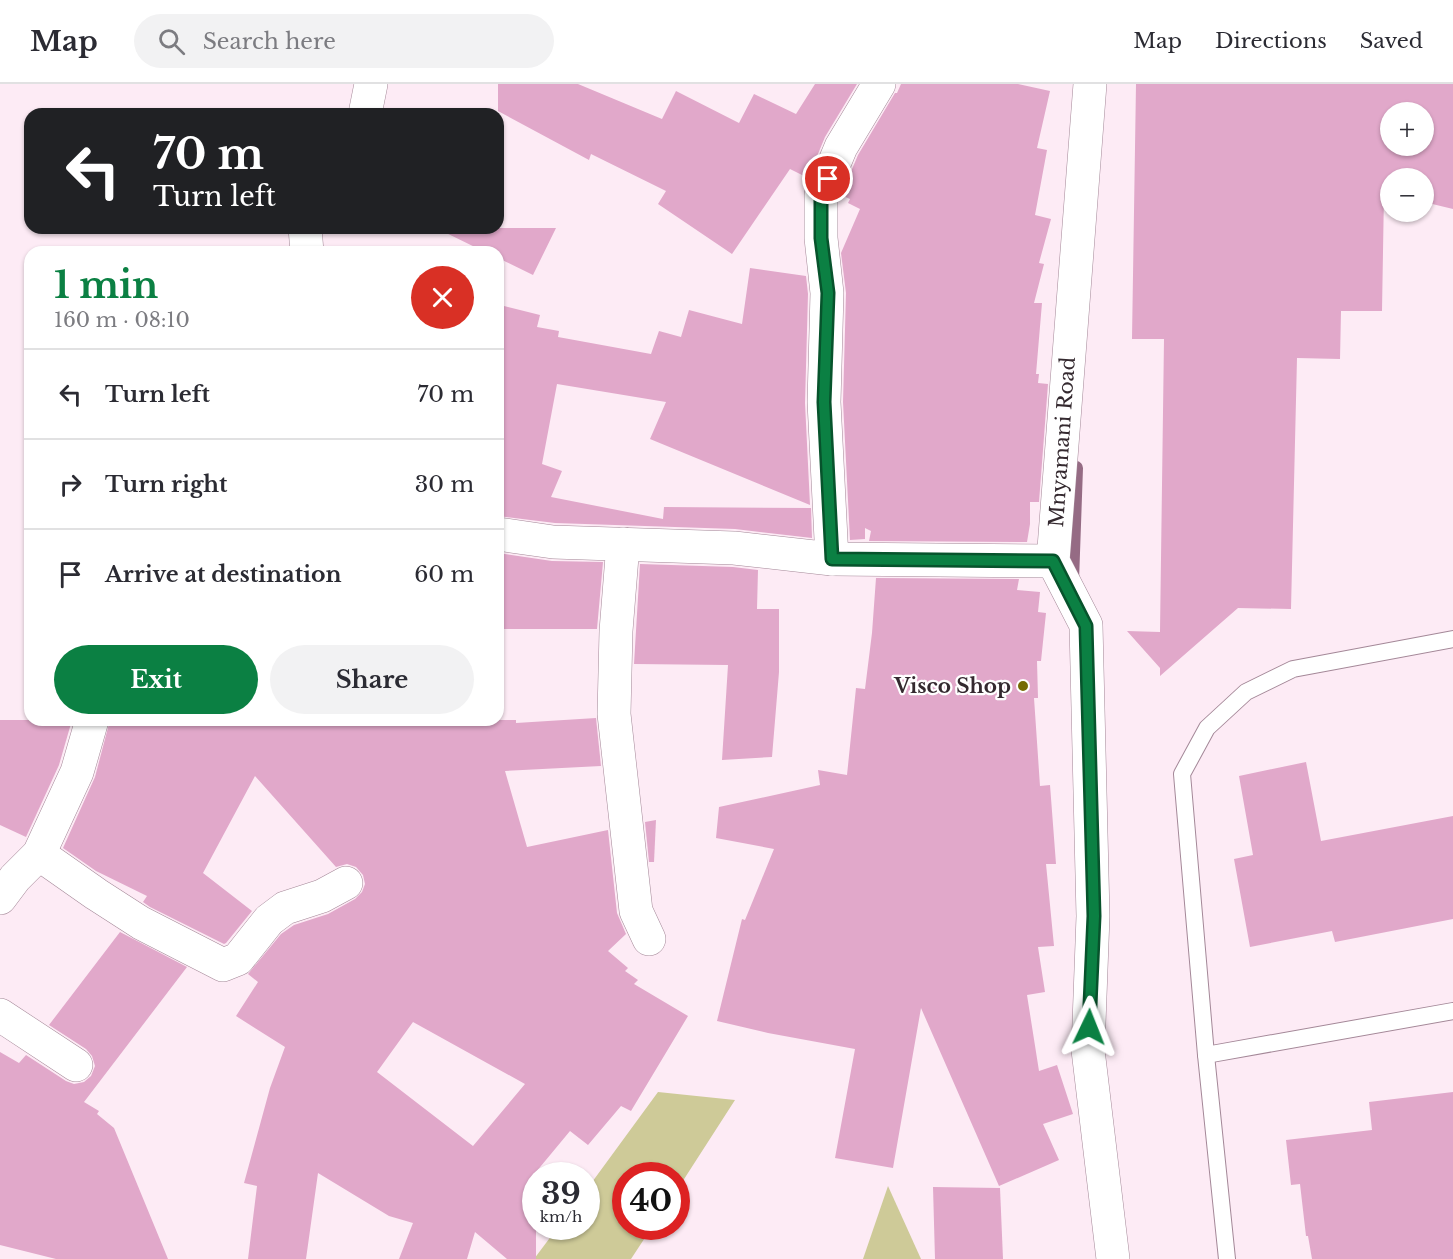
<!DOCTYPE html>
<html lang="en">
<head>
<meta charset="utf-8">
<style>
	:root { --surface:#fff; --page:#f2f2f3; --text:#2b2b33; --muted:#7c7c81; --line:#e1e1e2; --accent:#0b8043 }
	body { margin:0; font-family:"Libre Baskerville",serif; background:var(--page); color:var(--text); height:100vh; display:flex; flex-direction:column; font-size:22px; white-space:nowrap }
	* { box-sizing:border-box; margin:0 }
	p { font-size:20px; color:var(--muted) }
	.icon { flex:none; width:33px; height:33px; fill:none; stroke:currentColor; stroke-width:2; stroke-linecap:round; stroke-linejoin:round }
	.map { position:relative; flex:1; overflow:hidden }
	.drawer { position:absolute; left:24px; top:162px; width:480px; height:480px; display:flex; flex-direction:column; background:var(--surface); border-radius:18px; box-shadow:0 2px 4px #0004 }
	.drawer>* { flex:none }
	.banner { position:absolute; left:24px; top:24px; width:480px; height:126px; border-radius:18px; box-shadow:0 2px 4px #0004; background:#202124; color:#fff; overflow:hidden }
	.controls { position:absolute; left:1380px; top:18px; display:grid; gap:12px }
	.controls a { display:grid; place-items:center; width:54px; height:54px; border-radius:50%; background:var(--surface); box-shadow:0 2px 4px #0004; font-size:30px }
	.speed { position:absolute; left:522px; top:1078px; display:flex; gap:12px; font-size:30px; font-weight:700; text-align:center }
	.speed>* { display:grid; place-content:center; width:78px; height:78px; border-radius:50%; background:var(--surface); box-shadow:0 2px 4px #0004; line-height:1 }
	.speed small { font-size:15px; font-weight:400 }
	.speed .limit { border:9px solid #d22; background:#fff; color:#111 }
	.pin { position:absolute; display:grid; place-items:center; width:51px; height:51px; color:#fff; margin:-26px; border:3px solid #fff; border-radius:50%; box-shadow:0 2px 6px #0007 }
	.me { position:absolute; width:66px; margin:-33px; rotate:2deg; stroke-linejoin:round; filter:drop-shadow(0 0 4px #0008) }
	.turn { display:flex; align-items:center; gap:21px; height:126px; padding:0 30px; font-size:27px }
	.turn .icon { width:78px; height:78px; stroke-width:2.5 }
	.turn b { display:block; font-size:42px; line-height:51px }
	.round { display:grid; place-items:center; flex:none; width:63px; height:63px; border-radius:32px; background:var(--page) }
	.head { display:flex; align-items:center; justify-content:space-between; height:102px; padding:0 30px }
	h1 { font-size:36px; font-weight:800; line-height:45px; color:var(--accent) }
	.button { display:flex; gap:12px; margin-top:auto; padding:12px 30px }
	.button a { flex:1; height:69px; border-radius:36px; background:var(--accent); color:#fff; font-size:24px; font-weight:800; line-height:69px; text-align:center }
	.button a+a { background:var(--page); color:var(--text) }
	ul { padding:0; list-style:none }
	li { display:flex; align-items:center; gap:18px; height:90px; padding:0 30px; border-top:2px solid var(--line) }
	li div { flex:1 }
	li b { display:block; font-size:22px }
	li em { font-style:normal }
	header { display:flex; align-items:center; gap:36px; box-sizing:border-box; height:84px; padding:0 30px; background:var(--surface); border-bottom:2px solid var(--line) }
	header strong { font-size:28px }
	nav { display:flex; gap:33px; margin-inline-start:auto; font-size:21px }
	.search { width:420px; height:54px; background:var(--page); display:flex; align-items:center; gap:15px; box-sizing:border-box; padding:0 21px; border-radius:33px; color:var(--muted); font-size:22px }
	.map>svg:first-child { display:block }
	.green { fill:#ceca98 }
	.lines { fill:none; stroke-linecap:round; stroke-linejoin:round }
	.stream { stroke:#956b84; stroke-width:14 }
	.building { fill:#e1a8ca; fill-rule:evenodd }
	.lane-casing { stroke:#a48898; stroke-width:18 }
	.street-casing { stroke:#a48898; stroke-width:34 }
	.secondary-casing { stroke:#a48898; stroke-width:34 }
	.lane { stroke:#fff; stroke-width:16 }
	.street { stroke:#fff; stroke-width:33 }
	.secondary { stroke:#fff; stroke-width:33 }
	.route-casing { stroke:#07532c; stroke-width:15 }
	.route { stroke:#0b8043; stroke-width:10 }
	.poi-dot { fill:#756b04; stroke:#fff; stroke-width:2 }
	.labels { text-anchor:middle; dominant-baseline:central; stroke-width:4.5; stroke-linejoin:round; paint-order:stroke }
	.street-label { font-size:20px; fill:#34292f; stroke:#fff }
	.poi-label { font-size:20px; font-weight:bold; fill:#34292f; stroke:#fff; text-anchor:end }
</style>
</head>
<body>
<header>
<strong>Map</strong>
<div class="search"><svg class="icon" aria-label="search" viewBox="0 0 24 24"><circle cx="10" cy="10" r="6"/><path d="M15 15l6 6"/></svg>Search here</div>
<nav><a>Map</a><a>Directions</a><a>Saved</a></nav>
</header>
<div class="map">
<svg width="1453" height="1175" viewBox="0 0 1453 1175">
	<rect width="100%" height="100%" fill="#fdebf5"/>
	<g class="green">
		<polygon points="658,1008 735,1016 677,1106 676,1092 626,1092 626,1143 652,1143 631,1175 534,1175 558,1143 586,1143 587,1105"/>
		<polygon points="888,1102 921,1175 863,1175"/>
	</g>
	<g class="lines">
		<polyline class="stream" points="1072,497 1076,384"/>
	</g>
	<g class="building">
		<polygon points="498,0 578,0 662,35 676,7 739,39 754,10 796,30 815,0 857,0 825,53 808,94 790,85 732,170 658,120 666,107 591,70 589,76 498,27"/>
		<polygon points="901,0 1018,0 1050,7 1037,64 1047,66 1035,131 1051,135 1039,179 1044,180 1034,219 1042,219 1036,290 1039,290 1038,299 1048,300 1039,418 1030,418 1030,440 1027,458 869,457 871,447 865,444 865,455 850,456 843,318 846,209 841,169 860,125 848,119 850,115 841,111 858,71 895,9 897,9"/>
		<path d="M1136,0h317v125l-29,-7v-24h-34v16l-6,-1 -2,118h-41l-1,48 -43,-1 -6,251 -53,-1 -78,68v-8l-33,-37 33,1 4,-293h-32zM1390,28h34v34h-34z"/>
		<polygon points="436,144 556,144 533,191 498,174 498,168 485,168"/>
		<polygon points="750,184 806,192 808,210 805,319 810,421 650,355 666,318 557,300 542,380 562,387 551,413 663,435 664,423 811,424 812,454 735,445 555,439 498,432 498,245 504,222 540,231 537,243 559,247 558,253 651,270 659,247 681,253 689,226 742,240"/>
		<polygon points="498,469 552,477 603,478 597,545 498,545"/>
		<polygon points="640,480 733,483 758,486 757,525 779,525 779,588 772,673 722,676 728,581 634,580"/>
		<polygon points="876,494 1019,495 1017,506 1040,508 1038,528 1046,529 1041,577 1037,577 1038,614 1034,614 1040,702 1050,701 1056,780 1046,780 1054,862 1038,863 1045,908 1027,911 1039,987 1057,981 1073,1030 1043,1040 1059,1076 999,1102 921,924 893,1084 835,1074 855,965 768,949 717,937 742,835 745,836 774,765 716,754 719,723 820,701 818,686 847,691 856,604 865,605 872,549"/>
		<path d="M596,634l5,48 -96,5 22,76 81,-17 9,83 9,21 -18,17 20,17 -3,3 13,9 -4,4 54,32 -57,95 -10,-5 -33,39 -18,-14 -34,41v87h-29l-32,-27 -8,27h-68l14,-36 -24,-7 -71,-43 -12,86h-58l9,-73 -13,-3 26,-95 15,-41 -49,-31 22,-34 -10,-8 33,-40 13,-9 34,-11 27,-15 7,-7 3,-8 -2,-9 -7,-8 -9,-3 -11,3 -81,-91 -52,97 49,38 -26,32 -2,1 -74,-37 -7,-5 4,-6 -51,-25 -33,-23 32,-71 15,-57h406v3zM413,938l112,62 -52,62 -96,-74z"/>
		<polygon points="0,636 72,636 59,681 26,753 0,741"/>
		<polygon points="1306,678 1321,757 1453,732 1453,835 1335,858 1332,847 1250,863 1234,775 1253,771 1239,692"/>
		<polygon points="656,736 654,778 649,778 645,738"/>
		<polygon points="120,848 187,883 84,1018 99,1027 97,1030 114,1044 168,1175 56,1175 0,1161 0,968 19,979 26,971 66,997 74,1000 84,998 91,992 95,982 92,972 86,965 49,941"/>
		<polygon points="1453,1008 1453,1175 1312,1175 1308,1152 1306,1152 1300,1100 1291,1101 1286,1056 1372,1046 1369,1018"/>
		<polygon points="933,1103 1000,1104 1003,1175 935,1175"/>
	</g>
	<g class="lines">
		<g class="lane-casing">
			<g id="lane">
				<polyline points="1206,971 1453,927"/>
				<polyline points="1227,1175 1206,971 1182,690 1207,644 1246,608 1293,585 1453,555"/>
			</g>
		</g>
		<g class="street-casing">
			<g id="street">
				<polyline points="365,30 371,0"/>
				<polyline points="305,144 307,168"/>
				<polyline points="498,450 553,458 734,464 832,475 1053,477"/>
				<polyline points="623,460 616,547 614,630 636,827 649,855"/>
				<polyline points="832,475 824,318 827,209 821,154 821,111 841,63 879,0"/>
				<polyline points="39,770 96,810 141,839 223,881 238,875 269,836 285,824 322,812 346,799"/>
				<polyline points="0,814 15,794 39,770 77,688 92,636"/>
				<polyline points="0,931 76,981"/>
			</g>
		</g>
		<g class="secondary-casing">
			<polyline id="secondary" points="1090,0 1053,477 1086,541 1093,832 1088,966 1113,1175"/>
		</g>
		<use href="#lane" class="lane"/>
		<use href="#street" class="street"/>
		<use href="#secondary" class="secondary"/>
	</g>
	<g class="lines">
		<g class="route-casing">
			<polyline id="route" points="828,95 821,111 821,154 828,209 824,318 832,475 1053,477 1086,542 1094,832 1089,943"/>
		</g>
		<use href="#route" class="route"/>
	</g>
	<circle class="poi-dot" cx="1023" cy="602" r="6"/>
	<g class="labels">
		<g class="street-label">
			<text transform="translate(1062 358) rotate(-86)">Mnyamani Road</text>
		</g>
		<g class="poi-label">
			<text x="1011" y="602">Visco Shop</text>
		</g>
	</g>
</svg>
<div class="controls">
<a>+</a>
<a>−</a>
</div>
<div class="speed"><div>39<small>km/h</small></div><div class="limit">40</div></div>
<div class="pin" style="left:828px;top:95px;background:#d93025"><svg class="icon" aria-label="arrive" viewBox="0 0 24 24"><path d="M6 21V4h12l-3 4 3 4H6"/></svg></div>
<svg class="me" style="left:1089px;top:943px" viewBox="-20 -20 40 40"><path d="M0-17L14 15 0 8-14 15z" fill="#0b8043" stroke="#fff" stroke-width="4"/></svg>
<div class="banner">
<div class="turn"><svg class="icon" aria-label="left" viewBox="0 0 24 24"><path d="M17 20v-9H6M10 6l-5 5 5 5"/></svg><div><b>70 m</b>Turn left</div></div>
</div>
<section class="drawer">
<div class="head"><div><h1>1 min</h1><p>160 m · 08:10</p></div><a class="round" style="background:#d93025;color:#fff"><svg class="icon" aria-label="close" viewBox="0 0 24 24"><path d="M6 6l12 12M18 6L6 18"/></svg></a></div>
<ul>
<li><svg class="icon" aria-label="left" viewBox="0 0 24 24"><path d="M17 20v-9H6M10 6l-5 5 5 5"/></svg><div><b>Turn left</b></div><em>70 m</em></li>
<li><svg class="icon" aria-label="right" viewBox="0 0 24 24"><path d="M7 20v-9h11M14 6l5 5-5 5"/></svg><div><b>Turn right</b></div><em>30 m</em></li>
<li><svg class="icon" aria-label="arrive" viewBox="0 0 24 24"><path d="M6 21V4h12l-3 4 3 4H6"/></svg><div><b>Arrive at destination</b></div><em>60 m</em></li>
</ul>
<div class="button"><a>Exit</a><a>Share</a></div>
</section>
</div>
</body>
</html>
